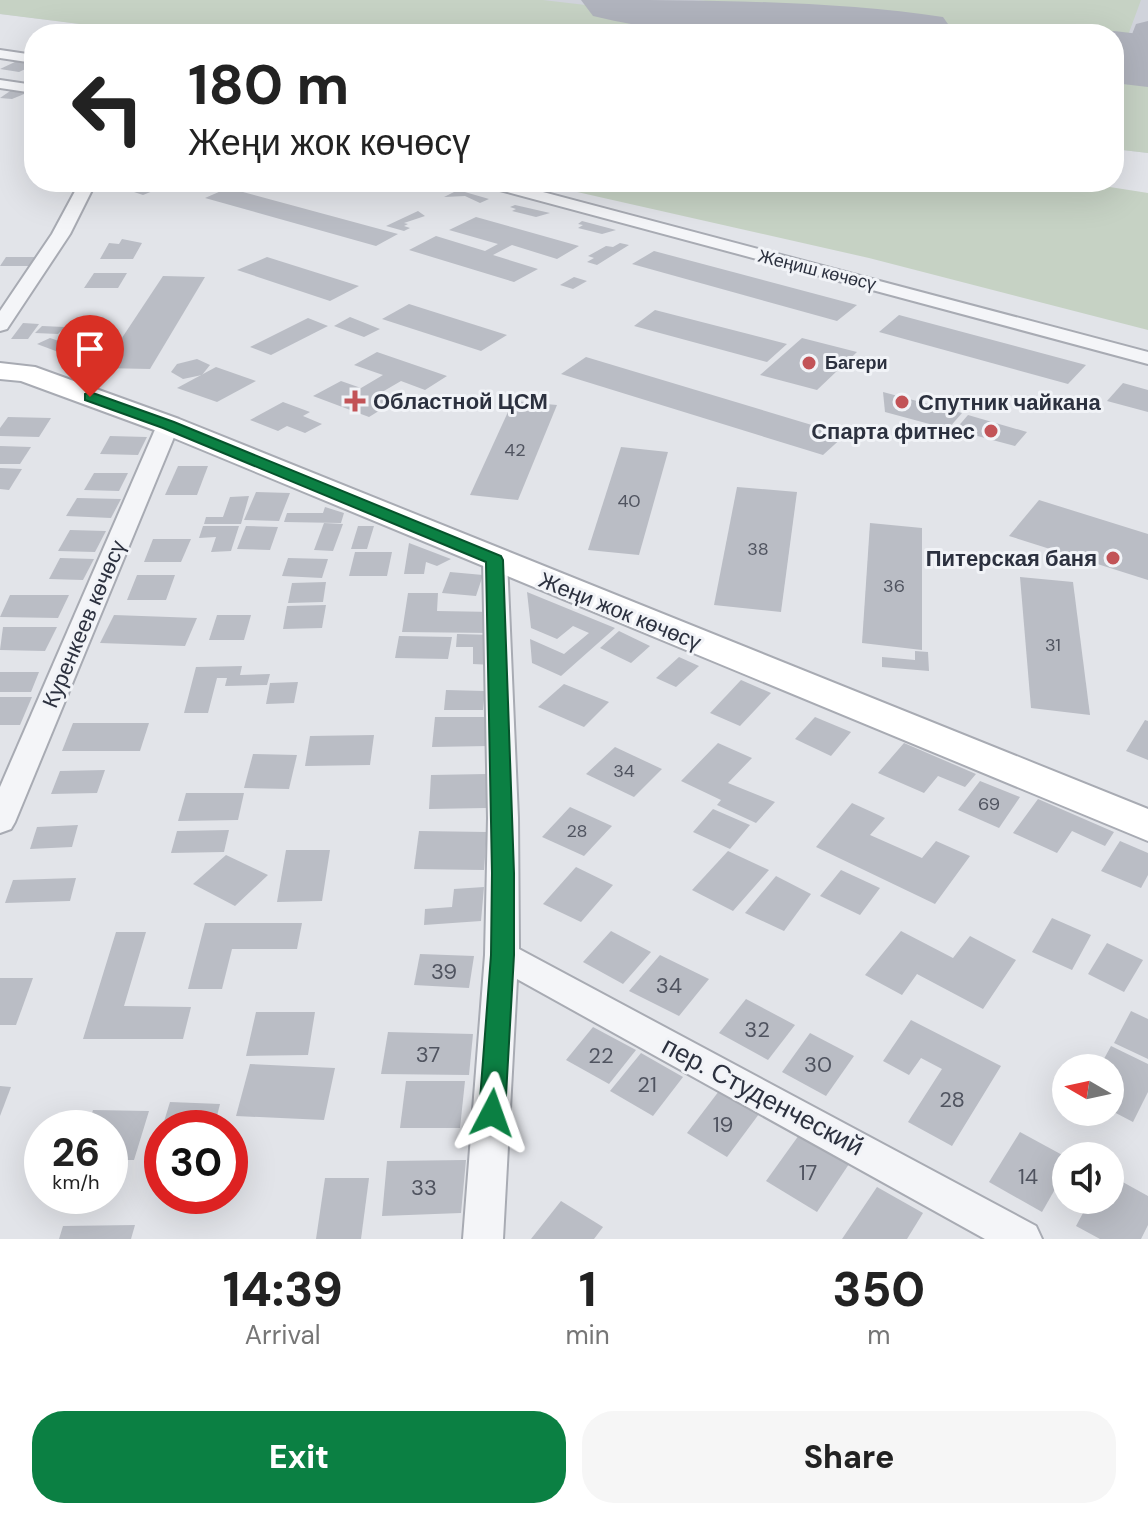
<!DOCTYPE html>
<html lang="en">
<head>
<meta charset="utf-8">
<style>
	:root { --surface:#fff; --page:#f6f6f6; --text:#222; --muted:#767676; --accent:#0b8043 }
	body { margin:0; font-family:"DM Sans",sans-serif; background:var(--page); color:var(--text); height:100vh; display:flex; flex-direction:column; font-size:30px; white-space:nowrap }
	* { box-sizing:border-box; margin:0 }
	p { font-size:26px; color:var(--muted) }
	.icon { flex:none; width:44px; height:44px; fill:none; stroke:currentColor; stroke-width:2; stroke-linecap:round; stroke-linejoin:round }
	.map { position:relative; height:1239px; overflow:hidden }
	.side { display:flex; flex-direction:column; background:var(--surface); flex:1 }
	.side>* { flex:none }
	.hud { position:absolute; left:24px; top:24px; width:1100px; height:168px; border-radius:32px; box-shadow:0 8px 32px #0002; background:#fff; color:var(--text); overflow:hidden }
	.needle { width:52px; rotate:279deg }
	.tools { position:absolute; left:1052px; top:1054px; display:grid; gap:16px }
	.tools a { display:grid; place-items:center; width:72px; height:72px; border-radius:50%; background:var(--surface); box-shadow:0 8px 32px #0002; font-size:40px }
	.speed { position:absolute; left:24px; top:1110px; display:flex; gap:16px; font-size:40px; font-weight:700; text-align:center }
	.speed>* { display:grid; place-content:center; width:104px; height:104px; border-radius:50%; background:var(--surface); box-shadow:0 8px 32px #0002; line-height:1 }
	.speed small { font-size:20px; font-weight:400 }
	.speed .limit { border:12px solid #d22; background:#fff; color:#111 }
	.pin { position:absolute; display:grid; place-items:center; width:68px; height:68px; color:#fff; margin:-82px -34px; border-radius:50% 50% 50% 0; rotate:-45deg; box-shadow:0 0 8px #0007 }
	.pin .icon { rotate:45deg }
	.me { position:absolute; width:88px; margin:-44px; rotate:4deg; stroke-linejoin:round; filter:drop-shadow(0 0 6px #0008) }
	.turn { display:flex; align-items:center; gap:28px; height:168px; padding:0 32px; font-size:36px }
	.turn .icon { width:104px; height:104px; stroke-width:2.5 }
	.turn b { display:block; font-size:56px; line-height:68px }
	.eta { display:flex; justify-content:space-evenly; align-items:center; height:136px; text-align:center }
	.eta b { font-size:48px; font-weight:800; line-height:56px }
	.primary-button { display:flex; gap:16px; margin-top:auto; padding:16px 32px }
	.primary-button a { flex:1; height:92px; border-radius:32px; background:var(--accent); color:#fff; font-size:32px; font-weight:800; line-height:92px; text-align:center }
	.primary-button a+a { background:var(--page); color:var(--text) }
	.map>svg:first-child { display:block }
	.built { fill:#d0d3db }
	.green { fill:#c6d2c4 }
	.lines { fill:none; stroke-linecap:round; stroke-linejoin:round }
	.taxiway { fill:#b0b3bd; fill-rule:evenodd }
	.runway { fill:#b0b3bd; fill-rule:evenodd }
	.building { fill:#babdc5 }
	.street-casing { stroke:#a8abb3; stroke-width:4 }
	.secondary-casing { stroke:#a8abb3; stroke-width:4 }
	.street { fill:#f4f5f8; fill-rule:evenodd }
	.secondary { fill:#fff; fill-rule:evenodd }
	.route { fill:#0b8043; stroke:#07532c; stroke-width:2 }
	.poi-dot { fill:#c25357; stroke:#f1f3f7; stroke-width:3 }
	.labels { text-anchor:middle; dominant-baseline:central; stroke-width:6; stroke-linejoin:round; paint-order:stroke }
	.far-street-label { font-size:18px; fill:#2c313f; stroke:#f1f3f7 }
	.far-poi-label { font-size:18px; font-weight:bold; fill:#2c313f; stroke:#f1f3f7; text-anchor:start }
	.number-label { font-size:18px; fill:#505460 }
	.poi-label { font-size:22px; font-weight:bold; fill:#2c313f; stroke:#f1f3f7; text-anchor:start }
	.street-label { font-size:22px; fill:#2c313f; stroke:#f1f3f7 }
	.near-number-label { font-size:22px; fill:#505460 }
	.near-street-label { font-size:26px; fill:#2c313f; stroke:#f1f3f7 }
</style>
</head>
<body>
<div class="map">
<svg width="1148" height="1239" viewBox="0 0 1148 1239">
	<rect width="100%" height="100%" fill="#e2e4e9"/>
	<polygon class="built" points="0,0 1148,0 1148,153 1114,149 1114,34 160,34 0,14"/>
	<g class="green">
		<polygon points="0,0 543,0 831,34 160,34 0,14"/>
		<polygon points="698,0 1141,0 1127,38 1114,44 1114,34 998,34"/>
		<polygon points="1114,67 1148,71 1148,153 1114,149"/>
		<polygon points="533,182 1078,182 1148,193 1148,330 869,258"/>
	</g>
	<g class="lines">
		<polygon class="taxiway" points="1148,21 1148,68 1139,70 1127,67 1122,60 1136,24"/>
		<g class="runway">
			<path d="M581,0c116,0 250,0 362,17l12,17c-119,0 -245,11 -362,-18z"/>
			<polygon points="1114,31 1148,35 1148,87 1114,83 1114,34 1103,34"/>
		</g>
	</g>
	<g class="building">
		<polygon points="17,61 34,65 19,72 0,69"/>
		<polygon points="13,89 29,92 12,99 0,98"/>
		<polygon points="154,182 170,184 143,195 131,191"/>
		<polygon points="228,188 398,234 376,246 205,198"/>
		<polygon points="458,190 489,199 480,203 465,196 444,197"/>
		<polygon points="515,205 550,213 536,217 512,211 516,209 510,207"/>
		<polygon points="418,211 425,216 404,223 408,224 404,226 410,228 404,231 386,226"/>
		<polygon points="476,217 579,246 557,259 512,245 493,255 538,269 514,282 409,250 436,236 485,251 498,244 449,230"/>
		<polygon points="582,221 616,230 602,234 578,228 583,225 578,224"/>
		<polygon points="122,239 142,243 133,259 100,259 109,243 119,244"/>
		<polygon points="620,243 629,245 597,265 587,262 594,258 588,256 606,246 613,247"/>
		<polygon points="654,251 857,305 837,321 632,264"/>
		<polygon points="6,257 42,257 35,266 0,266"/>
		<polygon points="267,257 359,286 330,301 237,270"/>
		<polygon points="94,273 127,273 118,288 84,288"/>
		<polygon points="163,276 205,277 150,369 102,368"/>
		<polygon points="574,277 587,281 573,289 560,285"/>
		<polygon points="409,304 507,335 481,351 382,319"/>
		<polygon points="655,310 787,344 767,362 634,326"/>
		<polygon points="899,315 1086,365 1068,384 879,332"/>
		<polygon points="350,317 380,329 364,337 334,326"/>
		<polygon points="308,318 328,326 271,355 250,347"/>
		<polygon points="23,323 39,324 28,339 11,339"/>
		<polygon points="42,326 65,327 58,334 35,333"/>
		<polygon points="50,338 74,346 61,353 37,344"/>
		<polygon points="802,338 857,352 817,390 760,375"/>
		<polygon points="377,352 447,376 425,390 401,381 377,395 395,401 369,417 313,396 341,381 361,388 383,375 354,365"/>
		<polygon points="586,357 845,435 823,455 561,374"/>
		<polygon points="197,359 210,365 202,375 183,379 171,372 177,364"/>
		<polygon points="216,367 256,381 217,402 177,388"/>
		<polygon points="1123,383 1148,390 1148,412 1107,401"/>
		<polygon points="883,392 962,413 948,429 885,412"/>
		<polygon points="513,401 557,405 518,500 470,495"/>
		<polygon points="283,402 310,412 303,416 322,424 305,433 287,426 278,431 250,420"/>
		<polygon points="968,415 1027,432 1015,446 955,430"/>
		<polygon points="8,417 51,418 39,437 0,436 0,428"/>
		<polygon points="110,436 147,437 138,455 100,454"/>
		<polygon points="0,446 31,447 20,464 0,464"/>
		<polygon points="621,447 668,452 639,555 588,550"/>
		<polygon points="178,466 208,466 197,495 165,495"/>
		<polygon points="0,468 22,469 9,490 0,489"/>
		<polygon points="94,473 128,473 119,491 84,490"/>
		<polygon points="737,487 797,492 781,612 714,605"/>
		<polygon points="256,492 290,493 279,521 244,520"/>
		<polygon points="249,496 241,524 204,524 206,517 223,517 230,497"/>
		<polygon points="77,498 121,499 111,518 66,516"/>
		<polygon points="1039,500 1148,534 1148,580 1009,536"/>
		<polygon points="325,507 344,513 341,523 284,522 287,513 323,513"/>
		<polygon points="324,523 343,524 333,551 314,550"/>
		<polygon points="870,523 922,528 922,650 862,643"/>
		<polygon points="203,526 239,526 231,551 211,552 216,537 199,538"/>
		<polygon points="246,526 278,527 270,550 237,549"/>
		<polygon points="358,526 374,526 367,549 351,549"/>
		<polygon points="70,530 106,531 95,552 58,551"/>
		<polygon points="153,539 191,539 181,562 144,562"/>
		<polygon points="409,543 451,559 437,566 426,562 424,574 404,574"/>
		<polygon points="355,552 392,552 387,576 349,576"/>
		<polygon points="60,558 94,559 83,580 49,579"/>
		<polygon points="288,558 328,559 322,578 282,576"/>
		<polygon points="450,572 483,575 476,596 442,593"/>
		<polygon points="137,575 175,575 166,600 127,600"/>
		<polygon points="1020,577 1073,582 1090,715 1031,708"/>
		<polygon points="326,582 323,602 288,603 292,583"/>
		<polygon points="527,592 615,628 561,676 532,663 530,639 564,654 589,633 573,626 557,639 531,628"/>
		<polygon points="408,593 438,593 437,611 495,612 492,633 402,632"/>
		<polygon points="10,595 69,595 58,618 0,617"/>
		<polygon points="326,605 322,628 283,629 287,606"/>
		<polygon points="114,615 197,618 185,646 100,643"/>
		<polygon points="217,615 251,615 244,640 209,640"/>
		<polygon points="3,627 57,627 45,651 0,650"/>
		<polygon points="619,631 650,646 631,663 600,648"/>
		<polygon points="457,634 493,635 493,665 473,664 473,647 456,647"/>
		<polygon points="399,636 452,637 448,659 395,658"/>
		<polygon points="915,651 928,652 929,671 882,667 882,657 915,660"/>
		<polygon points="679,657 699,666 676,687 656,678"/>
		<polygon points="242,666 240,675 270,674 267,685 225,686 227,678 217,678 208,713 184,713 196,667"/>
		<polygon points="0,672 39,672 31,692 0,692"/>
		<polygon points="741,680 771,693 740,726 710,713"/>
		<polygon points="298,682 294,703 266,704 270,683"/>
		<polygon points="564,684 609,702 584,727 538,707"/>
		<polygon points="446,690 485,691 483,710 444,710"/>
		<polygon points="0,697 32,697 20,725 0,725"/>
		<polygon points="435,717 490,717 489,746 432,747"/>
		<polygon points="815,717 851,732 831,756 795,739"/>
		<polygon points="1145,720 1148,721 1148,760 1126,751"/>
		<polygon points="73,723 149,723 140,751 62,751"/>
		<polygon points="374,735 370,765 305,766 310,736"/>
		<polygon points="718,743 752,758 728,783 775,802 756,823 717,805 721,800 681,781"/>
		<polygon points="904,743 976,774 965,787 938,776 924,793 878,773"/>
		<polygon points="615,747 662,769 634,797 586,774"/>
		<polygon points="253,754 297,755 289,789 244,788"/>
		<polygon points="105,770 97,793 51,794 60,771"/>
		<polygon points="487,774 486,808 429,809 431,775"/>
		<polygon points="980,781 1020,797 999,828 958,810"/>
		<polygon points="186,793 244,793 238,820 178,821"/>
		<polygon points="1038,799 1114,832 1105,846 1072,831 1057,853 1013,833"/>
		<polygon points="852,803 885,818 870,835 922,858 936,841 970,856 935,904 816,847"/>
		<polygon points="570,807 612,826 584,856 542,837"/>
		<polygon points="713,809 750,825 730,849 693,832"/>
		<polygon points="78,825 72,847 30,849 37,827"/>
		<polygon points="229,830 224,852 171,853 177,831"/>
		<polygon points="419,831 487,832 484,870 414,869"/>
		<polygon points="1120,841 1148,853 1148,875 1141,888 1101,871"/>
		<polygon points="286,850 330,850 322,901 277,902"/>
		<polygon points="728,851 769,870 733,911 692,890"/>
		<polygon points="226,855 268,875 235,906 193,884"/>
		<polygon points="576,867 613,885 581,922 543,904"/>
		<polygon points="841,870 880,888 860,915 820,896"/>
		<polygon points="776,876 811,894 784,931 745,913"/>
		<polygon points="76,878 70,901 5,903 13,880"/>
		<polygon points="484,887 481,921 424,925 425,909 452,907 454,889"/>
		<polygon points="1052,918 1091,935 1072,970 1032,952"/>
		<polygon points="205,923 302,923 297,949 232,949 222,989 188,989"/>
		<polygon points="611,931 651,952 623,984 583,962"/>
		<polygon points="901,931 953,958 970,936 1016,960 983,1009 917,974 902,995 865,975"/>
		<polygon points="116,932 146,932 124,1006 191,1007 183,1039 83,1039"/>
		<polygon points="1107,943 1143,960 1124,992 1088,974"/>
		<polygon points="420,954 474,956 469,988 414,985"/>
		<polygon points="660,955 709,979 679,1016 629,991"/>
		<polygon points="0,978 33,978 16,1025 0,1025"/>
		<polygon points="746,999 795,1025 768,1060 719,1033"/>
		<polygon points="1131,1011 1148,1019 1148,1059 1114,1043"/>
		<polygon points="256,1012 315,1012 308,1055 246,1056"/>
		<polygon points="911,1020 1001,1066 952,1146 908,1122 942,1069 921,1058 909,1075 883,1061"/>
		<polygon points="593,1027 636,1050 609,1084 566,1060"/>
		<polygon points="388,1032 473,1034 469,1075 381,1074"/>
		<polygon points="810,1033 854,1056 826,1096 782,1072"/>
		<polygon points="1111,1046 1148,1064 1148,1092 1133,1122 1110,1110 1110,1068 1099,1068"/>
		<polygon points="641,1053 683,1077 653,1116 610,1091"/>
		<polygon points="250,1064 335,1068 324,1120 236,1116"/>
		<polygon points="406,1081 465,1081 460,1128 400,1128"/>
		<polygon points="0,1086 11,1087 0,1116"/>
		<polygon points="719,1091 759,1114 727,1157 687,1133"/>
		<polygon points="170,1102 220,1104 214,1128 162,1128"/>
		<polygon points="93,1110 149,1111 134,1160 110,1160 110,1128 87,1128"/>
		<polygon points="1020,1132 1066,1157 1066,1170 1042,1212 989,1182"/>
		<polygon points="799,1135 849,1164 817,1212 766,1181"/>
		<polygon points="466,1160 461,1213 382,1216 387,1161"/>
		<polygon points="1110,1175 1148,1196 1148,1225 1141,1239 1100,1239 1076,1226 1090,1200 1110,1200"/>
		<polygon points="325,1178 369,1178 361,1239 316,1239"/>
		<polygon points="877,1187 923,1213 907,1239 842,1239"/>
		<polygon points="561,1201 603,1227 594,1239 531,1239"/>
		<polygon points="135,1225 131,1239 59,1239 63,1226"/>
	</g>
	<g class="lines">
		<g class="street-casing">
			<g id="street">
				<polygon points="0,50 34,55 34,63 0,58"/>
				<polygon points="0,80 34,85 34,93 0,88"/>
				<polygon points="80,182 96,182 70,234 7,329 0,331 0,311 52,234"/>
				<polygon points="479,182 505,182 1148,352 1148,364 481,185"/>
				<polygon points="168,419 179,425 15,822 11,829 0,833 0,787 157,425"/>
				<polygon points="495,553 504,555 507,560 518,818 519,949 1036,1226 1042,1239 985,1239 517,979 503,1239 463,1239 485,955 488,818 483,560 486,555"/>
			</g>
		</g>
		<g class="secondary-casing">
			<polygon id="secondary" points="0,363 35,367 179,419 1148,809 1148,841 157,431 21,381 0,379"/>
		</g>
		<use href="#street" class="street"/>
		<use href="#secondary" class="secondary"/>
	</g>
	<polygon class="route" points="90,392 174,422 501,556 503,560 514,873 514,955 505,1113 501,1121 492,1124 483,1121 479,1113 491,955 492,873 486,562 163,428 85,400 85,394"/>
	<g class="poi-dot">
		<circle cx="809" cy="363" r="8"/>
		<path d="M351 389h8v8h8v8h-8v8h-8v-8h-8v-8h8z"/>
		<circle cx="902" cy="402" r="8"/>
		<circle cx="991" cy="431" r="8"/>
		<circle cx="1113" cy="558" r="8"/>
	</g>
	<g class="labels">
		<g class="far-street-label">
			<text transform="translate(817 270) rotate(14)">Жеңиш көчөсү</text>
		</g>
		<g class="far-poi-label">
			<text x="825" y="363">Багери</text>
		</g>
		<g class="number-label">
			<text x="515" y="450">42</text>
			<text x="629" y="501">40</text>
			<text x="758" y="549">38</text>
			<text x="894" y="586">36</text>
			<text x="1053" y="645">31</text>
			<text x="624" y="771">34</text>
			<text x="989" y="804">69</text>
			<text x="577" y="831">28</text>
		</g>
		<g class="poi-label">
			<text x="373" y="401">Областной ЦСМ</text>
			<text x="918" y="402">Спутник чайкана</text>
			<text x="975" y="431" text-anchor="end">Спарта фитнес</text>
			<text x="1097" y="558" text-anchor="end">Питерская баня</text>
		</g>
		<g class="street-label">
			<text transform="translate(620 611) rotate(22)">Жеңи жок көчөсү</text>
			<text transform="translate(84 624) rotate(-67)">Куренкеев көчөсү</text>
		</g>
		<g class="near-number-label">
			<text x="444" y="971">39</text>
			<text x="669" y="985">34</text>
			<text x="757" y="1029">32</text>
			<text x="428" y="1054">37</text>
			<text x="601" y="1055">22</text>
			<text x="818" y="1064">30</text>
			<text x="647" y="1084">21</text>
			<text x="952" y="1099">28</text>
			<text x="723" y="1124">19</text>
			<text x="808" y="1172">17</text>
			<text x="1028" y="1176">14</text>
			<text x="424" y="1187">33</text>
		</g>
		<g class="near-street-label">
			<text transform="translate(763 1096) rotate(28)">пер. Студенческий</text>
		</g>
	</g>
</svg>
<div class="tools">
<a><svg class="needle" viewBox="-14 -14 28 28"><path d="M0-13l5 13h-10z" fill="#e53935"/><path d="M0 13l5-13h-10z" fill="#767676"/></svg></a>
<a><svg class="icon" aria-label="sound" viewBox="0 0 24 24"><path d="M4 9h4l5-4v14l-5-4H4zM17 9q2 3 0 6"/></svg></a>
</div>
<div class="speed"><div>26<small>km/h</small></div><div class="limit">30</div></div>
<div class="pin" style="left:90px;top:397px;background:#d93025"><svg class="icon" aria-label="arrive" viewBox="0 0 24 24"><path d="M6 21V4h12l-3 4 3 4H6"/></svg></div>
<svg class="me" style="left:492px;top:1113px" viewBox="-20 -20 40 40"><path d="M0-17L14 15 0 8-14 15z" fill="#0b8043" stroke="#fff" stroke-width="4"/></svg>
<div class="hud">
<div class="turn"><svg class="icon" aria-label="left" viewBox="0 0 24 24"><path d="M17 20v-9H6M10 6l-5 5 5 5"/></svg><div><b>180 m</b>Жеңи жок көчөсү</div></div>
</div>
</div>
<section class="side">
<div class="eta">
<div><b>14:39</b><p>Arrival</p></div>
<div><b>1</b><p>min</p></div>
<div><b>350</b><p>m</p></div>
</div>
<div class="primary-button"><a>Exit</a><a>Share</a></div>
</section>
</body>
</html>
